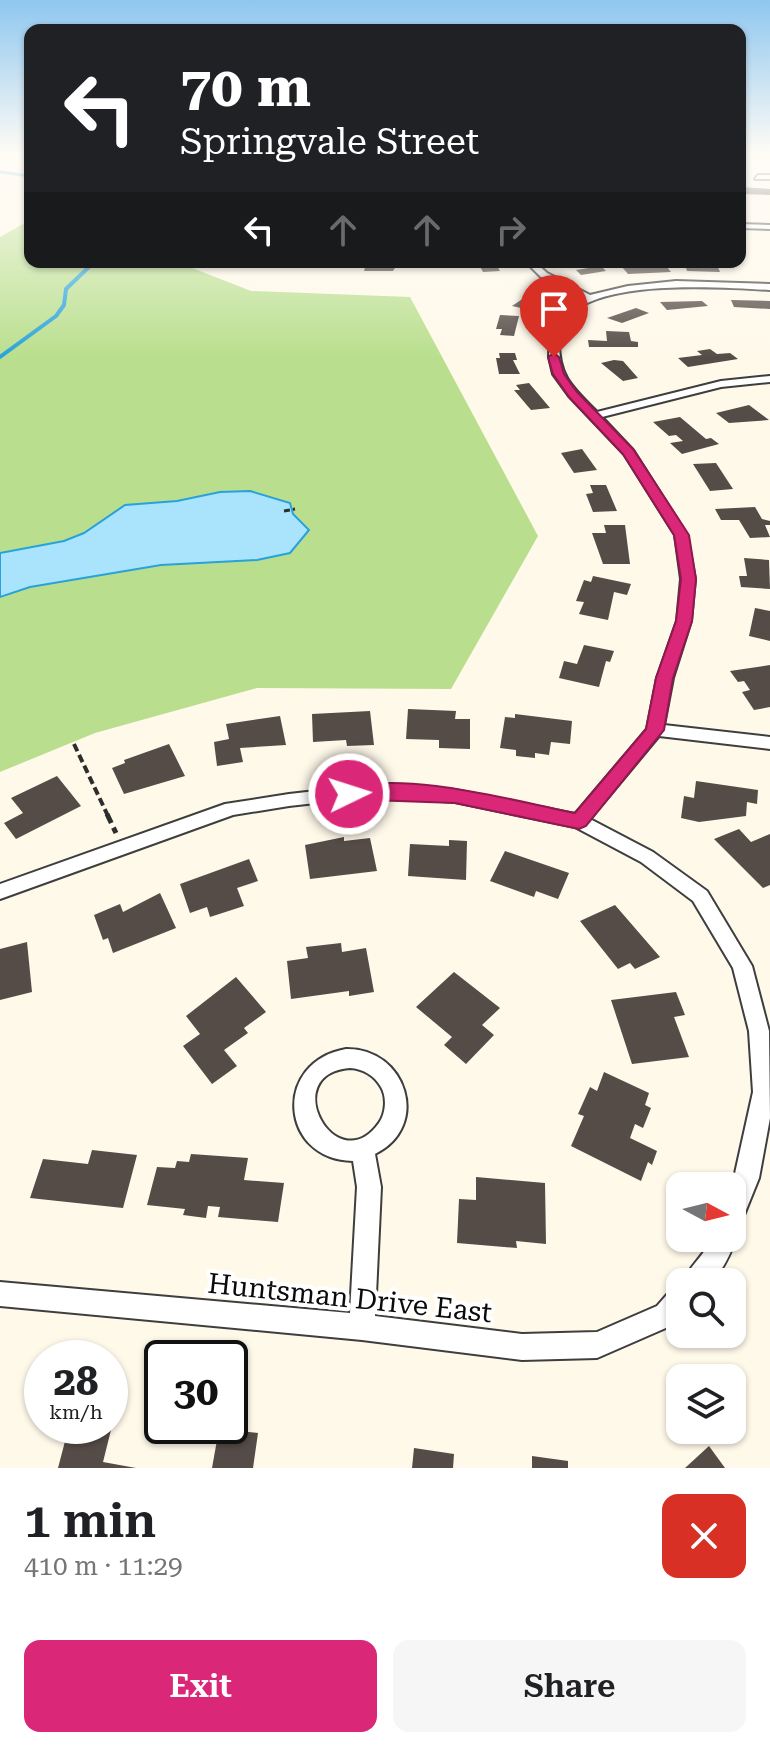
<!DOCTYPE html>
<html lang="en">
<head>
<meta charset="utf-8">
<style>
	:root { --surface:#fff; --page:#f6f6f6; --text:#202124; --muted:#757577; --accent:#db2777 }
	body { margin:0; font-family:"Roboto Serif",serif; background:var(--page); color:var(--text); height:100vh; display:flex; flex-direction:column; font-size:30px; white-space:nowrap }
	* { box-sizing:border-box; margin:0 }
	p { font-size:26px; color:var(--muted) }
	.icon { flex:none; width:44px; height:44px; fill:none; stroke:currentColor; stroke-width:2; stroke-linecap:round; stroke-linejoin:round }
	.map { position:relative; height:1468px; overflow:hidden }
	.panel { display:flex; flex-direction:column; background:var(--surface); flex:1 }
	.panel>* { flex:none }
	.banner { position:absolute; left:24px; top:24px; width:722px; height:244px; border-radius:16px; box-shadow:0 2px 6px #0004; background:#202124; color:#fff; overflow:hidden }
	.needle { width:52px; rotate:97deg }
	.fabs { position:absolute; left:666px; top:1172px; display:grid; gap:16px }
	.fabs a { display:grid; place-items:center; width:80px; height:80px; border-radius:16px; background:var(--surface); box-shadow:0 2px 6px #0004; font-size:40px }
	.speed { position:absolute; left:24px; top:1340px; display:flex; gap:16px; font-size:40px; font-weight:700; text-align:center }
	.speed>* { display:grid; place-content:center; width:104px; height:104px; border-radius:50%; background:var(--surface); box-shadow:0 2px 6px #0004; line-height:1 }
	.speed small { font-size:20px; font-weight:400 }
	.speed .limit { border:4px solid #111; border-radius:12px; background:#fff; color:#111 }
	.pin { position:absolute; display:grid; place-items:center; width:68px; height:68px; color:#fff; margin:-82px -34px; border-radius:50% 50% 50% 0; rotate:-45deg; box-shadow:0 0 8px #0007 }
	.pin .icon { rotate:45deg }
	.me { position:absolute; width:88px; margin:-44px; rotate:86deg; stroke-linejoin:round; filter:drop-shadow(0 0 6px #0008) }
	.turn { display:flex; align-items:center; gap:28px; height:168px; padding:0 24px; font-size:36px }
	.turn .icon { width:104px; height:104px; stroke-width:2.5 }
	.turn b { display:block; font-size:56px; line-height:68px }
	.lanes { display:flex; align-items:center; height:76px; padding:0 24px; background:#0003; justify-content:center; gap:40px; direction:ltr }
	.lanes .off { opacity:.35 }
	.round { display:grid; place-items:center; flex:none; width:84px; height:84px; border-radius:16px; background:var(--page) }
	.overview { display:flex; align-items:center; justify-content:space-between; height:136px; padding:0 24px }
	h1 { font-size:48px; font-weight:600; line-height:60px }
	.button { display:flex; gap:16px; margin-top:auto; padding:16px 24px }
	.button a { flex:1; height:92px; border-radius:16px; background:var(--accent); color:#fff; font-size:32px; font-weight:600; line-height:92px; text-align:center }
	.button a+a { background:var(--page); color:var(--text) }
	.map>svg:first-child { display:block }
	.forest { fill:#b9df8e }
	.water { fill:#a9e4fc; stroke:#29a2da; stroke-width:2 }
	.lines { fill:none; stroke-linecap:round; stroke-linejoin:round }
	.stream-far1 { stroke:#29a2da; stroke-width:3 }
	.stream { stroke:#29a2da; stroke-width:4 }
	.building { fill:#554b47 }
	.minor-casing { stroke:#3e3e3e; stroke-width:4 }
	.path-far2 { stroke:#2d2d2d; stroke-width:3; stroke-dasharray:6 3; stroke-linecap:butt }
	.path-far1 { stroke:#2d2d2d; stroke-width:4; stroke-dasharray:8 4; stroke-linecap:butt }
	.path { stroke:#2d2d2d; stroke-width:5; stroke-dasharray:10 5; stroke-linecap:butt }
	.minor { fill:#fff; fill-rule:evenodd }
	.route { fill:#db2777; stroke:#8e194d; stroke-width:2 }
	.labels { text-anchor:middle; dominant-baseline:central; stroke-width:8; stroke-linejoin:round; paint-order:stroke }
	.near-street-label { font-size:28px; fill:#0b0b0b; stroke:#fff }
</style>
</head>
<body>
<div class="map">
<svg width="770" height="1468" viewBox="0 0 770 1468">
	<rect width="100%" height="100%" fill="#fff9ea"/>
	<polygon class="forest" points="30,220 30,262 177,262 251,291 410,297 538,536 451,689 257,688 95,733 0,772 0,237"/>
	<polygon class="water" points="250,491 290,503 293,514 309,530 290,553 257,560 161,565 30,587 0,597 0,553 64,541 84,533 125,505 177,501 220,492"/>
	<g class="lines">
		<g class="stream-far1">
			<polyline points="0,172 30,176"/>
			<polyline points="90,266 94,262"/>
		</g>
		<polyline class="stream" points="0,357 56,316 64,305 66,289 92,264"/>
	</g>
	<g class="building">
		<polygon points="740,187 770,189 770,195 740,194"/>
		<polygon points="385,262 399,262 393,271 364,271 366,264 384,265"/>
		<polygon points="495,262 500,271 483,272 478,263"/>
		<polygon points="656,265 667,267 671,272 628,274 622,267"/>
		<polygon points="685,265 718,267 720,272 687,271"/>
		<polygon points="601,266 606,271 581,275 576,270"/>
		<polygon points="530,294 543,297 526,309 512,306"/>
		<polygon points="731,300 770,301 770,309 734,307"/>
		<polygon points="702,301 708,306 667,310 660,302"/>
		<polygon points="636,308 649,313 622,323 607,318"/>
		<polygon points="500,315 519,316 514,336 500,335 502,329 496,329"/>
		<polygon points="606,331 629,332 631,341 638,342 638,347 589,347 588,340 607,341"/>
		<polygon points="710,349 717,354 730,353 738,359 688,367 678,358 702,355 697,351"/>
		<polygon points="499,353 515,353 517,360 513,360 520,374 499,374 496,358 500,358"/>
		<polygon points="614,360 623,361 638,378 623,381 601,363"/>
		<polygon points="529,383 550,408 531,410 514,390 520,390 516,385"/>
		<polygon points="749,405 769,420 729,423 716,413"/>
		<polygon points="680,417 706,439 711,438 719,444 682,454 670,443 683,441 676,435 669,436 653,422"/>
		<polygon points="582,449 597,470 574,473 561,453"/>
		<polygon points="716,463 733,489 710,491 693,464"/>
		<polygon points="590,485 606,485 617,511 593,512 586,494 593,493"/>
		<polygon points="755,507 762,519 770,521 770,525 765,525 770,537 750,538 739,520 721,520 715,509"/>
		<polygon points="604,525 625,525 630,564 603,564 592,533 606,533"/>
		<polygon points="744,558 769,560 770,589 741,587 739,576 747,576"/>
		<polygon points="593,576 631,584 627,595 614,592 608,620 579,614 584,602 576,601 584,580 591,582"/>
		<polygon points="755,608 770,611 770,641 749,636"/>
		<polygon points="584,645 614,651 610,662 606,661 599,687 559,678 564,661 577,664"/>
		<polygon points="770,665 770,707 754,710 742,692 750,690 744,681 738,682 730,671"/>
		<polygon points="408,709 456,711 455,719 470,719 470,749 439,748 439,740 406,739"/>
		<polygon points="370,711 374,745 347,746 346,740 313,742 312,714"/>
		<polygon points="515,714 572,721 570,744 551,742 549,755 535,753 535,758 516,756 516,750 500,748 505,717 515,718"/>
		<polygon points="280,716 286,745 240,748 243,762 217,766 214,742 229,739 226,724"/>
		<polygon points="169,744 185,776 124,794 112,768 125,763 124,760"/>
		<polygon points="57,776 81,806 16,839 4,823 23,813 11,798"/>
		<polygon points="696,781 758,790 757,804 747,802 746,816 699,822 681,818 684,796 694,798"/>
		<polygon points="739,829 751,842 770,834 770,885 763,888 714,839"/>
		<polygon points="344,837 344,841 370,838 377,871 310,879 305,845"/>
		<polygon points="449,840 467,841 466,880 408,876 410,844 449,846"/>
		<polygon points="505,851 569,873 558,899 536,891 534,897 490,881"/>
		<polygon points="249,859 258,881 237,888 244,906 210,917 207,907 190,913 180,884"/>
		<polygon points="160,893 176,928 113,953 108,938 103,940 94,915 120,904 123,912"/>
		<polygon points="615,905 660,957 635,969 630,963 618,969 580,921"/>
		<polygon points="27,942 32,992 0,1000 0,949"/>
		<polygon points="341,943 342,952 366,948 374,992 349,996 349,991 291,999 287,961 308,958 306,947"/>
		<polygon points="454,972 500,1008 482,1025 494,1035 466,1064 444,1045 452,1037 416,1007"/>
		<polygon points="236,977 266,1012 244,1028 248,1033 224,1050 237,1066 212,1084 183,1046 200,1034 186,1016"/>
		<polygon points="676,992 685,1015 674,1017 689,1057 632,1064 611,1000"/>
		<polygon points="604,1072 649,1093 645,1105 651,1108 643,1128 635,1124 630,1138 657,1151 652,1165 648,1162 641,1181 571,1146 584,1116 578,1114 590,1087 597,1091"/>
		<polygon points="92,1150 137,1155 123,1208 30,1198 43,1159 88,1164"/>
		<polygon points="191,1154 248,1158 244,1180 284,1183 278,1222 218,1217 220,1207 208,1206 206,1218 183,1215 185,1209 147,1205 157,1167 175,1168 177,1161 189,1162"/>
		<polygon points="476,1177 545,1183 546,1244 516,1241 517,1248 457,1243 459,1199 476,1200"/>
		<polygon points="110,1414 115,1414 103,1462 136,1468 58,1468 69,1426 110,1426"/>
		<polygon points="219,1429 258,1433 253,1468 212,1468"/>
		<polygon points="709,1446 725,1468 685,1468"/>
		<polygon points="414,1448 454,1454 453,1468 412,1468"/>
		<polygon points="532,1456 568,1461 568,1468 532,1468"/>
	</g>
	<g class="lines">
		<g class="minor-casing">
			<g id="minor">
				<polygon points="758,175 770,175 770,179 755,179"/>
				<polygon points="740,224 770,225 770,229 740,228"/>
				<path d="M526,262h9l12,11 43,22 38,-9 48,-5 94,3v6c-44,-2 -209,-17 -211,49 -1,37 13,48 38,73l124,-31 49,-5v6l-49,5 -119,30 31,33 54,85 8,44 -4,42 -18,57 -9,47 106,12v12l-111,-13 -69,83 63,33 54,39 45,75 17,65 1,87 -11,60 -19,47 -8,4v-42l21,-95 -4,-61 -16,-63 -40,-67 -52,-39 -66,-35 -120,-25 -77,-6 -89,10 -56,9 -233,84v-15l225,-80 64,-10 89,-10 77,6 120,24 72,-85 10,-51 20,-57 4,-42 -6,-44 -51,-81 -55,-58 -16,-22 -4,-17 1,-28 19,-23 13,-8 -41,-21z"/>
				<path d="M346,1049c61,-1 85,78 29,105l6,33 -6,129 147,18 75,-2 60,-26 14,-16 9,-3v31l-5,6 -78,34 -75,2 -160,-20 -362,-34v-24l350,31 7,-126 -4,-26c-73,-1 -81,-99 -7,-112zM350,1068c13,1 24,7 31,19 6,10 5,26 -2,36 -42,59 -103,-49 -29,-55z"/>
				<path d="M732,1229l4,9c-6,17 -12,30 -24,44h-29c7,-17 22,-27 29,-44h20z"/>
			</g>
		</g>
		<polyline class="path-far2" points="284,511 295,509"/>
		<polyline class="path-far1" points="74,744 108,816"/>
		<polyline class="path" points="107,814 116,833"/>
		<use href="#minor" class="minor"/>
	</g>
	<linearGradient id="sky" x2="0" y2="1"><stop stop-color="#8fc7f0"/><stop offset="0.43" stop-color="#fffcf6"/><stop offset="1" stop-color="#fffcf6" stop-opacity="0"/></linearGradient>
	<rect width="770" height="358" fill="url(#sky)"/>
	<path class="route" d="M554,353l5,4 5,17 13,18 56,57 56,86 7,44 -4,42 -19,57 -9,52 -78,96 -7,3 -124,-26 -113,-4 -3,-5 3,-5c63,-19 168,11 233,24l71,-84 10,-51 20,-57 5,-42 -7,-44 -51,-81 -54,-57 -16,-23 -5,-17z"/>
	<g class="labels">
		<g class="near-street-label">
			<text transform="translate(350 1298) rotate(6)">Huntsman Drive East</text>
		</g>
	</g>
</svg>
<div class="fabs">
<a><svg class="needle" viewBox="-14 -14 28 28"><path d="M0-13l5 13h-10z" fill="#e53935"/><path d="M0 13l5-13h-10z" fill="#757577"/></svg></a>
<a><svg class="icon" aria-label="search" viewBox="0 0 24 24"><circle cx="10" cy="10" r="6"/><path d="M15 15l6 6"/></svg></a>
<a><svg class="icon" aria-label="layers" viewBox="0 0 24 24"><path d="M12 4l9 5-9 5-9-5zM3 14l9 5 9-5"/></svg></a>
</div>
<div class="speed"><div>28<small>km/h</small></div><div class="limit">30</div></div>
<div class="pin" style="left:554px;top:357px;background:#d93025"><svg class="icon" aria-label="arrive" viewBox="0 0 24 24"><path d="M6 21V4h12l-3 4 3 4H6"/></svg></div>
<svg class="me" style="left:349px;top:794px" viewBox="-20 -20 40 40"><circle r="17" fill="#db2777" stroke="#fff" stroke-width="3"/><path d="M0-11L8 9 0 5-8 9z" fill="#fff"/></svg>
<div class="banner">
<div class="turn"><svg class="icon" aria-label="left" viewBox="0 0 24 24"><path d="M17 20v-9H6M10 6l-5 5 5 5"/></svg><div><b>70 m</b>Springvale Street</div></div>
<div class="lanes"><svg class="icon" aria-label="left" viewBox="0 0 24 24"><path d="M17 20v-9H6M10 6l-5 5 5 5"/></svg><svg class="icon off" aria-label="ahead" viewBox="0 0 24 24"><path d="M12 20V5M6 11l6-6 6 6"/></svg><svg class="icon off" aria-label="ahead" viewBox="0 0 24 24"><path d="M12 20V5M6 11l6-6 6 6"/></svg><svg class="icon off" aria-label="right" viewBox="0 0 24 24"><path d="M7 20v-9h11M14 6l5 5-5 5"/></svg></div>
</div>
</div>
<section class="panel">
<div class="overview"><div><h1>1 min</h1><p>410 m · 11:29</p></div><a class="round" style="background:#d93025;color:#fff"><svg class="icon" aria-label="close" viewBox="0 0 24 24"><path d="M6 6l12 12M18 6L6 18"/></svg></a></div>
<div class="button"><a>Exit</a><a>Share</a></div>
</section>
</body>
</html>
